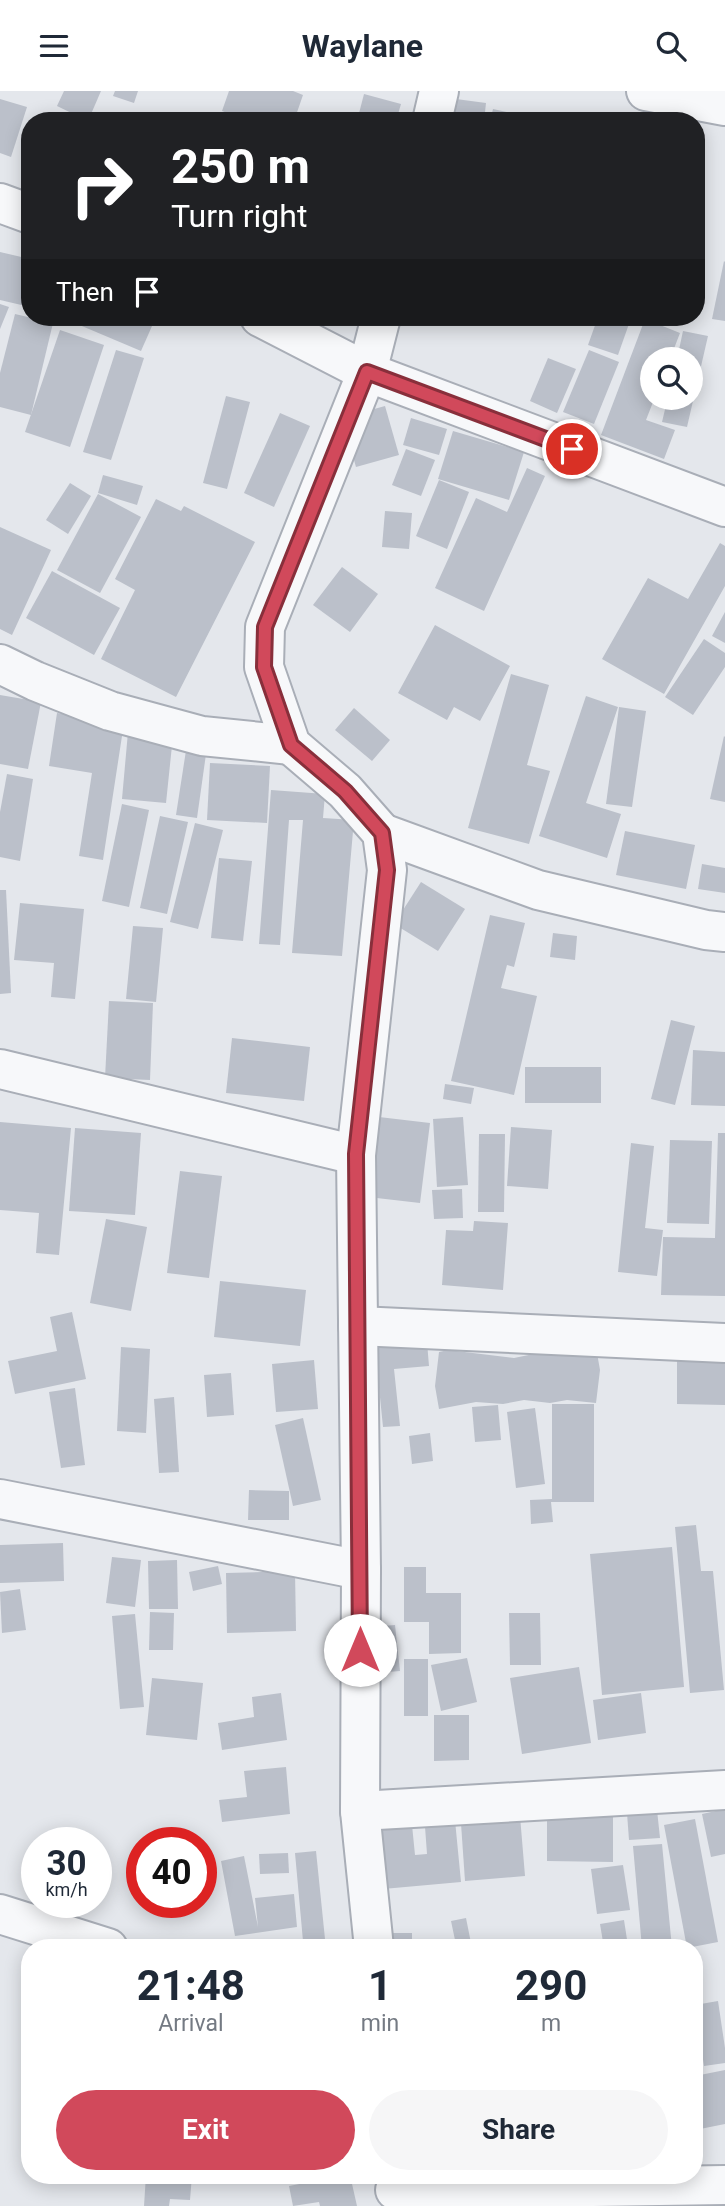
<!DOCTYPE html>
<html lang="en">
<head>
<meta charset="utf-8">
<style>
	:root { --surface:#fff; --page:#f6f6f7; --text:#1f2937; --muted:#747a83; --accent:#d1495b }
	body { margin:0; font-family:Roboto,sans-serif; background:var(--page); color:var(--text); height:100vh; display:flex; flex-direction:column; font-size:26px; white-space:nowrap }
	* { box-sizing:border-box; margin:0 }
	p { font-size:23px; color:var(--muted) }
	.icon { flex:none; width:38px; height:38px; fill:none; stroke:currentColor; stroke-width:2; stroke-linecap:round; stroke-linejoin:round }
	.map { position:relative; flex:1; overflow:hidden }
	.sheet { position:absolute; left:21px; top:1848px; width:682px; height:245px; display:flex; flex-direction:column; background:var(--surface); border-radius:28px; box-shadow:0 4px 18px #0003 }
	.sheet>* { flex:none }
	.hud { position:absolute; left:21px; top:21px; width:684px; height:214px; border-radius:28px; box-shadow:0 4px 18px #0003; background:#202124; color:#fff; overflow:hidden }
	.tools { position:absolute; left:640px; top:256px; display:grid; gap:14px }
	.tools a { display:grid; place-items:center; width:63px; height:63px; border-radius:50%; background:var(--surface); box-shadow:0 4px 18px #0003; font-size:35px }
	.speed { position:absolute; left:21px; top:1736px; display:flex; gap:14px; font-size:35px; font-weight:700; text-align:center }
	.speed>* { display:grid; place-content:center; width:91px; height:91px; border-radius:50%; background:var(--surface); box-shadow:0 4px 18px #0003; line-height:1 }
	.speed small { font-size:18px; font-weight:400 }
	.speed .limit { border:10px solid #d22; background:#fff; color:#111 }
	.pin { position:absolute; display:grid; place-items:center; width:60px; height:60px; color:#fff; margin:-30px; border:4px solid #fff; border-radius:50%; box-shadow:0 2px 7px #0007 }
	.me { position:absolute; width:77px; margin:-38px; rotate:0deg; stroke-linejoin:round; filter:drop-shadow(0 0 5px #0008) }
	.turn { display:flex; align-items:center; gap:24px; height:147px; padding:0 35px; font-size:32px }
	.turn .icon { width:91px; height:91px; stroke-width:2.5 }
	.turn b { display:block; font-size:49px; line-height:60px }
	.then { display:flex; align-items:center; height:66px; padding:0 35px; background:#0003; gap:14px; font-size:26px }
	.eta { display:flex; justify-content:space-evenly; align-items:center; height:119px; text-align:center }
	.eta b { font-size:42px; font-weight:700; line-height:49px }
	.action { display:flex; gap:14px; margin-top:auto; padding:14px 35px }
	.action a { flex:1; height:80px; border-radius:42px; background:var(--accent); color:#fff; font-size:28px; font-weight:700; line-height:80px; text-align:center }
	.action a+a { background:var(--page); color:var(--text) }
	header { display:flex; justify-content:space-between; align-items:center; height:91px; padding:0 35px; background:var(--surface); font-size:32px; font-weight:700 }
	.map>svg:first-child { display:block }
	.building { fill:#bbc0ca }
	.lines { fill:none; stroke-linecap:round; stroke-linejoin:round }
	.minor-casing { stroke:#a9aeb7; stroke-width:42 }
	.minor { stroke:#f7f8fa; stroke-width:38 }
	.route-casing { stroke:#882f3b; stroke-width:18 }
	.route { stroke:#d1495b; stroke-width:12 }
</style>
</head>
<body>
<header><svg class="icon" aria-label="menu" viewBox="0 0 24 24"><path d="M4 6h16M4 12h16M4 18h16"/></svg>Waylane<svg class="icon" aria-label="search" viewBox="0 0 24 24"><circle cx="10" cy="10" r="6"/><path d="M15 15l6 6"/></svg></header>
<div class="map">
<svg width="725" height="2115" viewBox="0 0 725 2115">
	<rect width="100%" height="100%" fill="#e4e7ec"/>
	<g class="building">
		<polygon points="64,0 101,0 88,30 57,15"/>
		<polygon points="115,0 138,0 134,12 113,5"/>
		<polygon points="229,0 293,0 303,4 294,30 249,30 222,20"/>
		<polygon points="364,3 401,13 396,30 357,30"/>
		<polygon points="0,8 27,16 11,66 0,62"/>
		<polygon points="456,8 486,12 484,30 453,30"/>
		<polygon points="493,18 516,23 514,30 490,30"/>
		<polygon points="0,161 30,168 30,216 0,209"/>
		<polygon points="724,170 725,171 725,230 712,228"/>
		<polygon points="0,213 9,216 0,238"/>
		<polygon points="15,223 53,232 31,324 0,316 0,282"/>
		<polygon points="71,226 156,226 141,260 70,230"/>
		<polygon points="598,226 616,226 630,230 618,264 588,254"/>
		<polygon points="645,228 680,242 670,268 653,268 653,306 655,306 646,329 675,339 664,368 601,344"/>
		<polygon points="60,239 104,254 70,356 25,341"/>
		<polygon points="683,240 708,245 687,336 662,331 668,306 691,306 691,268 677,268"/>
		<polygon points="116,259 144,267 111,369 83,361"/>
		<polygon points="589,259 619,271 594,333 563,321"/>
		<polygon points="548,267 576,278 557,322 530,310"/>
		<polygon points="226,305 250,311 227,398 203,392"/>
		<polygon points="385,315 399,364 356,376 342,327"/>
		<polygon points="280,322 310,335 274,416 244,402"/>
		<polygon points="411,327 447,338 439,364 403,354"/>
		<polygon points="453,340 524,361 509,409 438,388"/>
		<polygon points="406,358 435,369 421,405 392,394"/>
		<polygon points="527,377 545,385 484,520 435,497 476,407 507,421"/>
		<polygon points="103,384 143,395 137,414 98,402"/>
		<polygon points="439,389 469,401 447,458 416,445"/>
		<polygon points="70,392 91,405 68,443 46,429"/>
		<polygon points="98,403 141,426 100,502 57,479"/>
		<polygon points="156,408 181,420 184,415 255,451 176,606 101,568 135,499 115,488"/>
		<polygon points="385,420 412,422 409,458 382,456"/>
		<polygon points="0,436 51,459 12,544 0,538"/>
		<polygon points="720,452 725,455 725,495 664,603 602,568 648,487 688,508"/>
		<polygon points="342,476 378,503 350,541 313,514"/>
		<polygon points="52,480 120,517 94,564 26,527"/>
		<polygon points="725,521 725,552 712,545"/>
		<polygon points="435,534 510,575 480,630 454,616 447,629 398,602"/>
		<polygon points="704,548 725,562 725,576 693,624 665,606"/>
		<polygon points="511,583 549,594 527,674 550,680 529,753 468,737"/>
		<polygon points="0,604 41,611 28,678 0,673"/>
		<polygon points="586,605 618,616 586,712 621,723 607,767 539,745"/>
		<polygon points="619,616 646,620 632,716 606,713"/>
		<polygon points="354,617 390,649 372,670 335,639"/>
		<polygon points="57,622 124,632 103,769 79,765 92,682 49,675"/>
		<polygon points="128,641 173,645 166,712 122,708"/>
		<polygon points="724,645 725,646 725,711 710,708"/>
		<polygon points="187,653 207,656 197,727 176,724"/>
		<polygon points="210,672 270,675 267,732 207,729"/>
		<polygon points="7,683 33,688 20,770 0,766 0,721"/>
		<polygon points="271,699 325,703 323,727 354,729 342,865 292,862 303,729 289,729 280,854 259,853"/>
		<polygon points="122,713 149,719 129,816 102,810"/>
		<polygon points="160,725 188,731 167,823 140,817"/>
		<polygon points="195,732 223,739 198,838 170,831"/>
		<polygon points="625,740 695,754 686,798 616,784"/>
		<polygon points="219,767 252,770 243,850 211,847"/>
		<polygon points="702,773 725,777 725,802 698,798"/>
		<polygon points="421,791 465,818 438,860 394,833"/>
		<polygon points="0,799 6,799 11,902 0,903"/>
		<polygon points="20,812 84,818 75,908 51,906 54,872 14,869"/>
		<polygon points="490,824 525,832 514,876 507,874 501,897 537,905 514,1004 451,990"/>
		<polygon points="133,835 163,837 156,911 126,908"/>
		<polygon points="553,842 577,845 575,869 550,866"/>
		<polygon points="109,910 153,912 150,989 105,987"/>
		<polygon points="671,929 695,935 675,1014 651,1008"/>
		<polygon points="232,947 310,956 304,1010 226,1002"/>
		<polygon points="693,959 725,961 725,1015 691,1014"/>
		<rect x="525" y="976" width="76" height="36"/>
		<polygon points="445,993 474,997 471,1013 443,1008"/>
		<polygon points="379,1026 430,1032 420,1112 368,1106"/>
		<polygon points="463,1026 468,1094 437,1096 433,1028"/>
		<polygon points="0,1031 71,1037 59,1164 36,1162 39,1122 0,1119"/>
		<polygon points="511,1036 552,1039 548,1098 507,1095"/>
		<polygon points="75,1037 141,1042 135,1124 69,1120"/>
		<polygon points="718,1042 725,1042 725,1205 661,1204 663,1146 715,1147"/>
		<polygon points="479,1043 505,1043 504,1121 478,1121"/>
		<polygon points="670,1049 712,1050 709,1133 667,1132"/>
		<polygon points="631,1052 654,1055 645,1137 663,1139 657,1185 618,1181"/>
		<polygon points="180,1080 222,1085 209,1187 167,1182"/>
		<polygon points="462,1098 463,1127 434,1128 432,1099"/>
		<polygon points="106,1128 147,1136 131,1220 90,1212"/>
		<polygon points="474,1130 508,1132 503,1199 442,1194 446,1139 473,1140"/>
		<polygon points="220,1190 306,1199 300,1255 214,1246"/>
		<polygon points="72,1221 86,1288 15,1303 8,1270 57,1260 50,1226"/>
		<polygon points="427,1251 429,1275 394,1278 400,1335 383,1336 375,1257"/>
		<polygon points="121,1256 150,1258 146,1342 117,1340"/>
		<polygon points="558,1258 597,1262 600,1279 596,1312 567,1309 550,1312 524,1309 503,1313 476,1311 439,1318 435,1295 439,1261 448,1259 514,1267"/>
		<polygon points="677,1264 725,1264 725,1314 677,1313"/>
		<polygon points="314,1269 318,1318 276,1321 272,1273"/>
		<polygon points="231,1282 234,1324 207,1326 204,1284"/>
		<polygon points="75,1297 85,1374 61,1377 49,1301"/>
		<polygon points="174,1306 179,1381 159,1382 154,1308"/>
		<polygon points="552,1313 594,1313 594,1411 551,1411 553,1431 531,1433 530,1409 552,1408"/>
		<polygon points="498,1314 501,1349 475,1351 472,1316"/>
		<polygon points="535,1317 545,1393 516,1397 507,1321"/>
		<polygon points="303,1327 321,1409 293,1415 275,1334"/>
		<polygon points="430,1342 433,1370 412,1373 409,1345"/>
		<polygon points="249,1399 289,1400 289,1429 248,1429"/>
		<polygon points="696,1434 701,1480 713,1480 724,1599 690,1602 675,1436"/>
		<polygon points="63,1452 64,1490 0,1492 0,1454"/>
		<polygon points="672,1456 684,1596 602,1604 590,1463"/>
		<polygon points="112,1466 141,1469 135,1516 106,1512"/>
		<polygon points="177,1469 178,1518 149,1518 148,1470"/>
		<polygon points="218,1475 222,1493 193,1500 189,1481"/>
		<polygon points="404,1476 426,1476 426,1502 461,1502 461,1562 429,1563 429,1531 404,1531"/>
		<polygon points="295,1480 296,1540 227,1542 226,1482"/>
		<polygon points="20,1498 26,1539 2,1542 0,1501"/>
		<polygon points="150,1521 174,1522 173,1559 149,1559"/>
		<polygon points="509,1522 540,1522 541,1574 510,1574"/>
		<polygon points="135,1523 144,1616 120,1618 112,1525"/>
		<polygon points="395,1534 400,1580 375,1582 370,1536"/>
		<polygon points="467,1567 477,1611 441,1620 431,1574"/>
		<rect x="404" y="1568" width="24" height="57"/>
		<polygon points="579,1576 591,1652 522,1663 510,1587"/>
		<polygon points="152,1587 203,1592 197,1649 146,1644"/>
		<polygon points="281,1602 287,1649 222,1659 218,1632 254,1626 252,1606"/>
		<polygon points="641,1602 646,1642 598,1649 593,1609"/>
		<polygon points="434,1624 469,1624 469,1669 434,1670"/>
		<polygon points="286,1676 290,1723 222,1731 219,1709 247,1706 244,1680"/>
		<polygon points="519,1713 525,1785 465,1790 460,1718"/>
		<polygon points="410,1714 415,1764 427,1763 424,1722 454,1719 461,1791 383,1798 375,1717"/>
		<polygon points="547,1716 613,1716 613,1771 547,1770"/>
		<polygon points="725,1718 725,1763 711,1766 702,1723"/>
		<polygon points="657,1719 660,1747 629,1749 627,1722"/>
		<polygon points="695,1728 718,1851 687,1857 664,1734"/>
		<polygon points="43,1745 61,1746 61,1752 43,1752"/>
		<polygon points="662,1753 672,1857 642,1857 633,1755"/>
		<polygon points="316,1760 325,1848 303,1850 295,1762"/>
		<polygon points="288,1762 289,1782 260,1783 259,1763"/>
		<polygon points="244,1765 258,1836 255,1807 294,1803 297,1836 235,1845 221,1770"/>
		<polygon points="623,1774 630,1819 597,1823 591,1778"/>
		<polygon points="466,1827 472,1857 424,1857 455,1849 451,1830"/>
		<polygon points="624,1829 628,1855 604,1857 600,1833"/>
		<polygon points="392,1842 412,1842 412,1857 393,1857"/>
		<polygon points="718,1910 725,1957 725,1972 704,1975 695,1914"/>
		<polygon points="30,1946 30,1999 28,1999 22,1947"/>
		<polygon points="725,1979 725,2033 695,2039 695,1985"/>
		<polygon points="146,2084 192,2084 190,2109 170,2108 169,2115 144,2115"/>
		<polygon points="346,2084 350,2084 357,2115 320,2115 319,2111 293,2115 289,2095"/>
	</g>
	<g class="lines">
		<g class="minor-casing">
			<g id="minor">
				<polyline points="646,0 725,15"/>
				<polyline points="432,30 439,0"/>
				<polyline points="0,112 30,123"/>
				<polyline points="260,226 367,281 725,416"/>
				<polyline points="0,573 35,590 110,620 202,645 291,654"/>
				<polyline points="382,742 538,799 706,839 725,841"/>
				<polyline points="0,978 356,1064"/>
				<polyline points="358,1235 725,1252"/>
				<polyline points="0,1408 361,1479"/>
				<polyline points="360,1720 725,1699"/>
				<polyline points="0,1823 108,1857"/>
				<polyline points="374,1857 360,1720 361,1479 356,1064 387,779 382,742 345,700 291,654 264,576 265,536 367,281 381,226"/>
				<polyline points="395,2099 725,2094"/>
			</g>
		</g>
		<use href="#minor" class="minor"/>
	</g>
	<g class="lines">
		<g class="route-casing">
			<polyline id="route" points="360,1559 356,1063 387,779 382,742 345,700 291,654 264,576 265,536 367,281 572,358"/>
		</g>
		<use href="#route" class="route"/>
	</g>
</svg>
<div class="tools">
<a><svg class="icon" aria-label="search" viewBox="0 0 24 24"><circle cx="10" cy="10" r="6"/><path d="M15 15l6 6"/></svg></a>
</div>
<div class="speed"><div>30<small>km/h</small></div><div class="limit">40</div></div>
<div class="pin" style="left:572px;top:358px;background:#d93025"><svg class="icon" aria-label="arrive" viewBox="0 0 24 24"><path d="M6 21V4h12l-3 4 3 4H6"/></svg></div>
<svg class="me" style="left:360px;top:1559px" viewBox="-20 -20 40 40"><circle r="19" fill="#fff"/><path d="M0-13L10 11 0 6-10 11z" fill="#d1495b"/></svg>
<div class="hud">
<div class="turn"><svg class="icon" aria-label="right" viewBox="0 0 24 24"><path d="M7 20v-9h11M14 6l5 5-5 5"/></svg><div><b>250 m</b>Turn right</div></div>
<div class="then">Then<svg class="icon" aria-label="arrive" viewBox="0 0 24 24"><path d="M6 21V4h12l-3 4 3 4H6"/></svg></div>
</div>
<section class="sheet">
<div class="eta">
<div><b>21:48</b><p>Arrival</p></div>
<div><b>1</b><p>min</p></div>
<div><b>290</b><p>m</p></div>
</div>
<div class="action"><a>Exit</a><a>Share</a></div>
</section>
</div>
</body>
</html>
